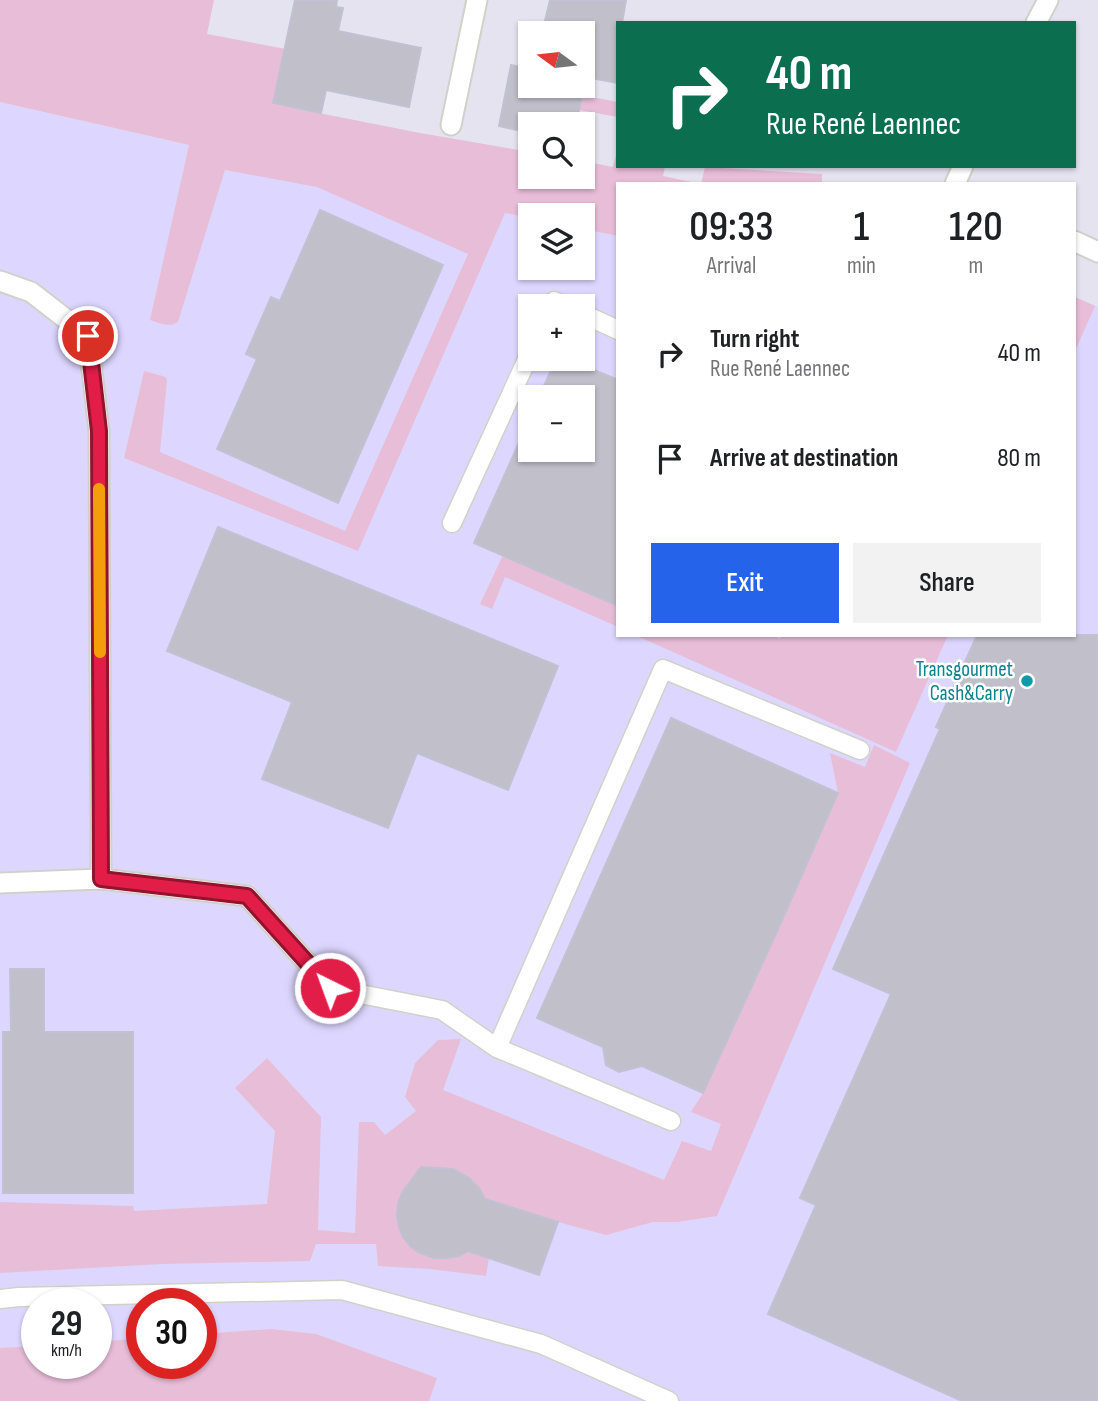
<!DOCTYPE html>
<html lang="en">
<head>
<meta charset="utf-8">
<style>
	:root { --surface:#fff; --page:#f2f2f2; --text:#202124; --muted:#757577; --accent:#2563eb }
	body { margin:0; font-family:"Sofia Sans Condensed",sans-serif; background:var(--page); color:var(--text); height:100vh; display:flex; flex-direction:column; font-size:26px; white-space:nowrap }
	* { box-sizing:border-box; margin:0 }
	p { font-size:23px; color:var(--muted) }
	.icon { flex:none; width:38px; height:38px; fill:none; stroke:currentColor; stroke-width:2; stroke-linecap:round; stroke-linejoin:round }
	.map { position:relative; flex:1; overflow:hidden }
	.details { position:absolute; left:616px; top:182px; width:460px; height:455px; display:flex; flex-direction:column; background:var(--surface); border-radius:0px; box-shadow:0 2px 5px #0004 }
	.details>* { flex:none }
	.hud { position:absolute; left:616px; top:21px; width:460px; height:147px; border-radius:0px; box-shadow:0 2px 5px #0004; background:#0b6e4f; color:#fff; overflow:hidden }
	.needle { width:46px; rotate:285deg }
	.tools { position:absolute; left:518px; top:21px; display:grid; gap:14px }
	.tools a { display:grid; place-items:center; width:77px; height:77px; border-radius:0px; background:var(--surface); box-shadow:0 2px 5px #0004; font-size:35px }
	.speed { position:absolute; left:21px; top:1288px; display:flex; gap:14px; font-size:35px; font-weight:700; text-align:center }
	.speed>* { display:grid; place-content:center; width:91px; height:91px; border-radius:50%; background:var(--surface); box-shadow:0 2px 5px #0004; line-height:1 }
	.speed small { font-size:18px; font-weight:400 }
	.speed .limit { border:10px solid #d22; background:#fff; color:#111 }
	.pin { position:absolute; display:grid; place-items:center; width:60px; height:60px; color:#fff; margin:-30px; border:4px solid #fff; border-radius:50%; box-shadow:0 2px 7px #0007 }
	.me { position:absolute; width:77px; margin:-38px; rotate:318deg; stroke-linejoin:round; filter:drop-shadow(0 0 5px #0008) }
	.turn { display:flex; align-items:center; gap:24px; height:147px; padding:0 35px; font-size:32px }
	.turn .icon { width:91px; height:91px; stroke-width:2.5 }
	.turn b { display:block; font-size:49px; line-height:60px }
	.eta { display:flex; justify-content:space-evenly; align-items:center; height:119px; text-align:center }
	.eta b { font-size:42px; font-weight:600; line-height:49px }
	.button { display:flex; gap:14px; margin-top:auto; padding:14px 35px }
	.button a { flex:1; height:80px; border-radius:0px; background:var(--accent); color:#fff; font-size:28px; font-weight:600; line-height:80px; text-align:center }
	.button a+a { background:var(--page); color:var(--text) }
	ul { padding:0; list-style:none }
	li { display:flex; align-items:center; gap:21px; height:105px; padding:0 35px }
	li div { flex:1 }
	li b { display:block; font-size:26px }
	li em { font-style:normal }
	.map>svg:first-child { display:block }
	.commercial { fill:#ddd7ff; fill-rule:evenodd }
	.green { fill:#e8bdd8 }
	.building { fill:#c0bfca; stroke:#c2c1d4; stroke-width:2 }
	.lines { fill:none; stroke-linecap:round; stroke-linejoin:round }
	.service-casing { stroke:#d1d1ca; stroke-width:21 }
	.minor-casing { stroke:#d1d1ca; stroke-width:23 }
	.service { stroke:#fff; stroke-width:18 }
	.minor { stroke:#fff; stroke-width:19 }
	.route-casing { stroke:#92132f; stroke-width:18 }
	.route { stroke:#e11d48; stroke-width:12 }
	.slow { stroke:#f59e0b; stroke-width:12 }
	.culture-dot { fill:#0f9aa8; stroke:#fff; stroke-width:2.5 }
	.labels { text-anchor:middle; dominant-baseline:central; stroke-width:5; stroke-linejoin:round; paint-order:stroke }
	.culture-label { font-size:21px; fill:#0d838f; stroke:#fff; text-anchor:end }
</style>
</head>
<body>
<div class="map">
<svg width="1098" height="1401" viewBox="0 0 1098 1401">
	<rect width="100%" height="100%" fill="#e4e3ef"/>
	<path class="commercial" d="M0,102l324,74 206,42v50h53v-39l35,7v399h456l1,-338 23,10v1094h-1098zM530,306h53v53h-53zM530,397h53v53h-53zM37,1304h59v59h-59zM142,1304h59v59h-59z"/>
	<g class="green">
		<path d="M0,0h214l-7,34 105,20 -7,26 -26,-5 -6,29 147,29 110,19v25h53v-16l30,6 5,-18v17h47l-2,10 38,8 4,-17 117,7v10h-204v52l-35,-7v-14h-53v3l-25,-5 -147,338 -234,-93 20,-87 22,6 1,4 -7,71 185,79 123,-277 -151,-67 -92,-17 -47,152c-10,6 -18,1 -28,-2l39,-175 -189,-43z"/>
		<polygon points="582,95 618,102 618,117 579,110"/>
		<polygon points="1075,297 1095,306 1075,351"/>
		<polygon points="503,555 618,606 618,627 505,577 492,609 480,604"/>
		<polygon points="635,635 772,635 780,639 782,635 948,635 896,752"/>
		<path d="M874,745l36,18 -193,453 -40,6h-24l-47,13 -48,-13 -56,-18 -12,33c-2,-21 -2,-45 -21,-59 -4,-4 -10,-6 -15,-8l-55,57c10,28 44,38 69,24l21,7 -3,18 -56,-7 -52,-3 -2,-22h-60l-6,17 -148,3 -162,9v-71l133,4 1,5 133,-7 8,-73 -40,-43 32,-30 54,59 -3,113 37,3 4,-111h15l11,13 31,-24 -11,-14 10,-34 23,-23 23,-1 -18,51 221,90 18,-39 29,10 10,-27 -30,-12 12,-19 32,-69 103,-231 -8,-40 35,14z"/>
		<polygon points="271,1329 316,1334 437,1378 429,1401 0,1401 0,1348 37,1346 37,1363 96,1363 96,1342 142,1338 142,1363 201,1363 201,1334"/>
	</g>
	<g class="building">
		<polygon points="295,0 337,0 336,7 343,8 338,31 421,48 409,107 326,90 321,113 273,103"/>
		<polygon points="550,0 626,0 622,23 618,23 618,83 586,77 576,124 530,124 530,133 499,126 511,65 530,69 530,86 583,86 583,33 542,33"/>
		<polygon points="320,210 443,265 338,503 217,449 257,359 246,354 271,297 280,301"/>
		<polygon points="556,359 568,359 618,380 618,606 474,543 530,418 530,450 583,450 583,397 539,397"/>
		<polygon points="218,527 558,666 508,790 417,753 388,828 262,779 292,702 167,651"/>
		<polygon points="977,635 1098,635 1098,1401 962,1401 768,1314 816,1205 800,1198 891,994 833,969 940,729 936,727"/>
		<polygon points="671,718 838,793 779,927 703,1093 642,1066 619,1072 606,1065 603,1047 537,1018"/>
		<polygon points="10,969 44,969 44,1032 133,1032 133,1193 3,1193 3,1032 11,1032"/>
		<polygon points="421,1167 453,1169 469,1178 479,1188 485,1199 558,1222 539,1275 468,1251 459,1256 447,1258 434,1258 418,1252 410,1246 403,1237 399,1227 397,1216 398,1203 403,1191"/>
	</g>
	<g class="lines">
		<g class="service-casing">
			<g id="service">
				<polyline points="552,306 554,301 565,306"/>
				<polyline points="583,314 618,330"/>
				<polyline points="452,523 530,353"/>
				<polyline points="330,988 442,1010 497,1048 671,1121"/>
				<polyline points="497,1048 663,669 860,750"/>
				<polyline points="0,1299 19,1297 342,1290 541,1344 669,1401"/>
			</g>
		</g>
		<g class="minor-casing">
			<g id="minor">
				<polyline points="1036,23 1048,0"/>
				<polyline points="451,125 477,0"/>
				<polyline points="955,184 963,166"/>
				<polyline points="1074,241 1098,252"/>
				<polyline points="0,281 31,292 88,336 99,431 101,879"/>
				<polyline points="0,883 101,879 247,896 330,988"/>
			</g>
		</g>
		<use href="#service" class="service"/>
		<use href="#minor" class="minor"/>
	</g>
	<g class="lines">
		<g class="route-casing">
			<polyline id="route" points="88,336 99,431 101,879 247,896 330,988"/>
		</g>
		<use href="#route" class="route"/>
		<polyline class="slow" points="99,489 100,652"/>
	</g>
	<circle class="culture-dot" cx="1027" cy="681" r="7"/>
	<g class="labels">
		<g class="culture-label">
			<text x="1013" y="669">Transgourmet<tspan x="1013" dy="24">Cash&amp;Carry</tspan></text>
		</g>
	</g>
</svg>
<div class="tools">
<a><svg class="needle" viewBox="-14 -14 28 28"><path d="M0-13l5 13h-10z" fill="#e53935"/><path d="M0 13l5-13h-10z" fill="#757577"/></svg></a>
<a><svg class="icon" aria-label="search" viewBox="0 0 24 24"><circle cx="10" cy="10" r="6"/><path d="M15 15l6 6"/></svg></a>
<a><svg class="icon" aria-label="layers" viewBox="0 0 24 24"><path d="M12 4l9 5-9 5-9-5zM3 14l9 5 9-5"/></svg></a>
<a>+</a>
<a>−</a>
</div>
<div class="speed"><div>29<small>km/h</small></div><div class="limit">30</div></div>
<div class="pin" style="left:88px;top:336px;background:#d93025"><svg class="icon" aria-label="arrive" viewBox="0 0 24 24"><path d="M6 21V4h12l-3 4 3 4H6"/></svg></div>
<svg class="me" style="left:330px;top:988px" viewBox="-20 -20 40 40"><circle r="17" fill="#e11d48" stroke="#fff" stroke-width="3"/><path d="M0-11L8 9 0 5-8 9z" fill="#fff"/></svg>
<div class="hud">
<div class="turn"><svg class="icon" aria-label="right" viewBox="0 0 24 24"><path d="M7 20v-9h11M14 6l5 5-5 5"/></svg><div><b>40 m</b>Rue René Laennec</div></div>
</div>
<section class="details">
<div class="eta">
<div><b>09:33</b><p>Arrival</p></div>
<div><b>1</b><p>min</p></div>
<div><b>120</b><p>m</p></div>
</div>
<ul>
<li><svg class="icon" aria-label="right" viewBox="0 0 24 24"><path d="M7 20v-9h11M14 6l5 5-5 5"/></svg><div><b>Turn right</b><p>Rue René Laennec</p></div><em>40 m</em></li>
<li><svg class="icon" aria-label="arrive" viewBox="0 0 24 24"><path d="M6 21V4h12l-3 4 3 4H6"/></svg><div><b>Arrive at destination</b></div><em>80 m</em></li>
</ul>
<div class="button"><a>Exit</a><a>Share</a></div>
</section>
</div>
</body>
</html>
